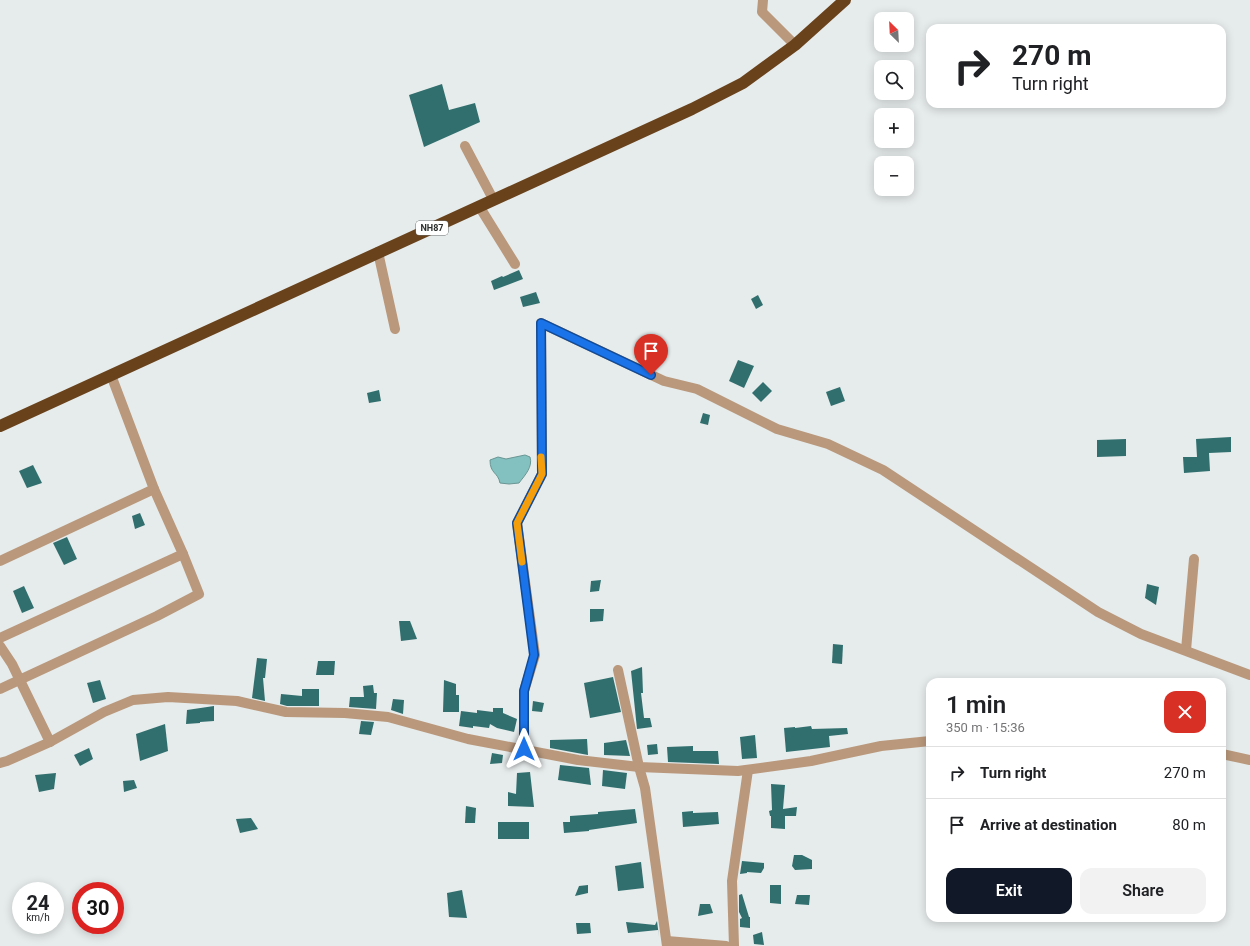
<!DOCTYPE html>
<html lang="en">
<head>
<meta charset="utf-8">
<style>
	:root { --surface:#fff; --page:#f2f2f2; --text:#202124; --muted:#757577; --line:#e0e0e0; --accent:#111827 }
	body { margin:0; font-family:Roboto,sans-serif; background:var(--page); color:var(--text); height:100vh; display:flex; flex-direction:column; font-size:15px; white-space:nowrap }
	* { box-sizing:border-box; margin:0 }
	p { font-size:13px; color:var(--muted) }
	.icon { flex:none; width:22px; height:22px; fill:none; stroke:currentColor; stroke-width:2; stroke-linecap:round; stroke-linejoin:round }
	.map { position:relative; flex:1; overflow:hidden }
	.drawer { position:absolute; left:926px; top:678px; width:300px; height:244px; display:flex; flex-direction:column; background:var(--surface); border-radius:12px; box-shadow:0 2px 10px #0003 }
	.drawer>* { flex:none }
	.banner { position:absolute; left:926px; top:24px; width:300px; height:84px; border-radius:12px; box-shadow:0 2px 10px #0003; background:#fff; color:var(--text); overflow:hidden }
	.needle { width:26px; rotate:336deg }
	.fabs { position:absolute; left:874px; top:12px; display:grid; gap:8px }
	.fabs a { display:grid; place-items:center; width:40px; height:40px; border-radius:8px; background:var(--surface); box-shadow:0 2px 10px #0003; font-size:20px }
	.speed { position:absolute; left:12px; top:882px; display:flex; gap:8px; font-size:20px; font-weight:700; text-align:center }
	.speed>* { display:grid; place-content:center; width:52px; height:52px; border-radius:50%; background:var(--surface); box-shadow:0 2px 10px #0003; line-height:1 }
	.speed small { font-size:10px; font-weight:400 }
	.speed .limit { border:6px solid #d22; background:#fff; color:#111 }
	.pin { position:absolute; display:grid; place-items:center; width:34px; height:34px; color:#fff; margin:-41px -17px; border-radius:50% 50% 50% 0; rotate:-45deg; box-shadow:0 0 4px #0007 }
	.pin .icon { rotate:45deg }
	.me { position:absolute; width:44px; margin:-22px; rotate:0deg; stroke-linejoin:round; filter:drop-shadow(0 0 3px #0008) }
	.turn { display:flex; align-items:center; gap:14px; height:84px; padding:0 20px; font-size:18px }
	.turn .icon { width:52px; height:52px; stroke-width:2.5 }
	.turn b { display:block; font-size:28px; line-height:34px }
	.round { display:grid; place-items:center; flex:none; width:42px; height:42px; border-radius:12px; background:var(--page) }
	.summary { display:flex; align-items:center; justify-content:space-between; height:68px; padding:0 20px }
	h1 { font-size:24px; font-weight:600; line-height:30px }
	.action { display:flex; gap:8px; margin-top:auto; padding:8px 20px }
	.action a { flex:1; height:46px; border-radius:12px; background:var(--accent); color:#fff; font-size:16px; font-weight:600; line-height:46px; text-align:center }
	.action a+a { background:var(--page); color:var(--text) }
	ul { padding:0; list-style:none }
	li { display:flex; align-items:center; gap:12px; height:52px; padding:0 20px; border-top:1px solid var(--line) }
	li div { flex:1 }
	li b { display:block; font-size:15px }
	li em { font-style:normal }
	.map>svg:first-child { display:block }
	.water { fill:#82c1bf; stroke:#699694 }
	.building { fill:#306f6e }
	.lines { fill:none; stroke-linecap:round; stroke-linejoin:round }
	.minor { stroke:#b9987c; stroke-width:10 }
	.highway { stroke:#69421c; stroke-width:12 }
	.route-casing { stroke:#114b97; stroke-width:10 }
	.route { stroke:#1a73e8; stroke-width:7 }
	.slow { stroke:#f59e0b; stroke-width:7 }
	.labels { text-anchor:middle; dominant-baseline:central; stroke-width:4; stroke-linejoin:round; paint-order:stroke }
	.shield { fill:#fff; stroke:#6d6e6e; stroke-width:1 }
	.shield-label { font-size:9px; font-weight:bold; fill:#2e3030 }
</style>
</head>
<body>
<div class="map">
<svg width="1250" height="946" viewBox="0 0 1250 946">
	<rect width="100%" height="100%" fill="#e6ebeb"/>
	<path class="water" d="M525,455l5,2c3,10 -5,18 -11,26l-10,1 -9,-1c-2,-11 -10,-9 -10,-23l8,-3 8,2z"/>
	<g class="building">
		<polygon points="442,84 449,110 475,103 480,122 424,147 409,95"/>
		<polygon points="519,270 523,279 494,290 491,281 502,276 503,277"/>
		<polygon points="536,292 540,303 523,307 520,297"/>
		<polygon points="758,295 763,305 756,309 751,299"/>
		<polygon points="738,360 754,366 744,388 729,381"/>
		<polygon points="763,382 772,391 761,402 752,393"/>
		<polygon points="840,387 845,401 831,406 826,392"/>
		<polygon points="379,390 381,401 369,403 367,393"/>
		<polygon points="703,413 710,415 708,425 700,423"/>
		<polygon points="1231,437 1231,452 1209,453 1210,471 1184,473 1183,457 1197,457 1196,439"/>
		<polygon points="1126,439 1126,456 1097,457 1097,440"/>
		<polygon points="33,465 42,483 27,488 19,471"/>
		<polygon points="140,513 145,525 135,529 132,516"/>
		<polygon points="67,537 77,559 64,565 53,543"/>
		<polygon points="601,580 599,591 590,592 591,581"/>
		<polygon points="1147,584 1159,587 1156,605 1145,598"/>
		<polygon points="24,586 34,608 22,613 13,591"/>
		<polygon points="590,609 604,609 603,621 590,622"/>
		<polygon points="399,621 410,621 417,639 401,641"/>
		<polygon points="833,644 843,645 842,664 832,663"/>
		<polygon points="257,658 267,659 265,678 263,678 265,701 252,698"/>
		<polygon points="318,661 335,661 334,675 316,675"/>
		<polygon points="642,667 643,693 641,693 644,718 650,718 652,727 637,729 631,671"/>
		<polygon points="613,677 621,712 590,718 584,683"/>
		<polygon points="100,680 106,699 93,703 87,683"/>
		<polygon points="444,680 456,684 456,695 459,695 459,712 443,712"/>
		<polygon points="373,685 374,693 377,693 376,709 349,707 350,697 364,697 363,686"/>
		<polygon points="302,689 319,689 319,706 287,706 280,704 281,694 302,696"/>
		<polygon points="393,699 404,700 403,714 391,710"/>
		<polygon points="533,701 544,703 542,712 532,711"/>
		<polygon points="214,706 214,721 200,722 200,723 186,724 187,710"/>
		<polygon points="493,708 503,708 503,713 517,719 514,732 497,728 490,724 489,728 473,726 473,728 459,726 461,711 477,713 477,710 493,712"/>
		<polygon points="361,721 374,722 371,735 359,734"/>
		<polygon points="165,724 168,751 140,761 136,734"/>
		<polygon points="811,726 812,729 847,728 848,734 829,736 830,747 786,752 784,728 795,727 795,728"/>
		<polygon points="755,735 757,758 742,759 740,737"/>
		<polygon points="587,739 588,755 550,748 550,740"/>
		<polygon points="626,740 630,756 604,755 604,743"/>
		<polygon points="657,744 658,754 648,755 647,745"/>
		<polygon points="693,746 693,751 718,751 719,764 668,762 667,747"/>
		<polygon points="89,748 93,759 80,766 74,755"/>
		<polygon points="492,753 503,755 502,763 490,764"/>
		<polygon points="560,765 589,768 591,785 558,780"/>
		<polygon points="603,770 627,773 625,789 602,786"/>
		<polygon points="530,772 534,807 508,806 508,792 516,794 517,773"/>
		<polygon points="56,773 54,789 39,792 35,775"/>
		<polygon points="134,780 137,788 124,792 123,781"/>
		<polygon points="771,784 785,785 783,809 797,807 796,816 785,816 785,829 771,828 771,816 770,816 769,811 772,810"/>
		<polygon points="466,806 476,808 475,823 465,823"/>
		<polygon points="635,809 637,823 589,830 589,831 564,833 563,822 570,822 570,816 598,814 598,812"/>
		<polygon points="693,811 693,813 718,812 719,824 683,827 682,812"/>
		<polygon points="251,818 258,829 240,833 236,819"/>
		<rect x="498" y="822" width="31" height="17"/>
		<polygon points="794,855 802,855 812,860 812,869 795,870 792,866"/>
		<polygon points="742,861 764,863 764,868 761,873 747,872 747,873 740,874"/>
		<polygon points="641,862 644,888 618,891 615,866"/>
		<polygon points="588,885 588,893 575,896 579,886"/>
		<polygon points="770,885 781,885 781,904 770,903"/>
		<polygon points="462,890 467,918 449,917 447,893"/>
		<polygon points="742,894 749,917 750,917 750,928 740,927 740,919 742,918 739,912 739,895"/>
		<polygon points="797,895 810,895 809,905 795,904"/>
		<polygon points="700,904 710,904 713,913 698,916"/>
		<polygon points="657,921 659,937 658,930 628,933 626,922 655,925"/>
		<polygon points="576,923 590,923 591,933 577,934"/>
		<polygon points="762,932 764,945 754,944 753,935"/>
	</g>
	<g class="lines">
		<g class="minor">
			<polyline points="763,0 762,12 795,45"/>
			<polyline points="465,146 493,199"/>
			<polyline points="479,206 515,264"/>
			<polyline points="378,252 395,329"/>
			<polyline points="0,561 154,489 111,375"/>
			<polyline points="0,638 183,554 154,489"/>
			<polyline points="0,646 12,664 50,742"/>
			<polyline points="1186,650 1194,559"/>
			<polyline points="618,670 639,767 645,788 667,946"/>
			<polyline points="0,689 157,616 199,594 183,554"/>
			<polyline points="524,749 524,691 535,655 517,523 542,474 541,323 664,381 697,389 777,429 828,444 883,470 1098,612 1141,634 1250,675"/>
			<polyline points="1222,754 1250,760"/>
			<polyline points="0,763 7,761 50,742 104,712 133,700 168,697 237,701 286,712 345,713 388,717 468,739 578,760 639,767 738,771 811,761 881,746 930,741"/>
			<polyline points="667,941 726,946"/>
			<polyline points="734,946 732,881 748,770"/>
		</g>
		<polyline class="highway" points="0,426 692,109 743,83 795,45 845,0"/>
	</g>
	<g class="lines">
		<g class="route-casing">
			<polyline id="route" points="524,749 524,691 534,655 517,523 542,474 541,323 651,375"/>
		</g>
		<use href="#route" class="route"/>
		<polyline class="slow" points="522,562 517,523 542,474 541,457"/>
	</g>
	<g class="labels">
		<rect class="shield" x="416" y="221" width="32" height="14" rx="3"/>
		<g class="shield-label">
			<text x="432" y="228">NH87</text>
		</g>
	</g>
</svg>
<div class="fabs">
<a><svg class="needle" viewBox="-14 -14 28 28"><path d="M0-13l5 13h-10z" fill="#e53935"/><path d="M0 13l5-13h-10z" fill="#757577"/></svg></a>
<a><svg class="icon" aria-label="search" viewBox="0 0 24 24"><circle cx="10" cy="10" r="6"/><path d="M15 15l6 6"/></svg></a>
<a>+</a>
<a>−</a>
</div>
<div class="speed"><div>24<small>km/h</small></div><div class="limit">30</div></div>
<div class="pin" style="left:651px;top:375px;background:#d93025"><svg class="icon" aria-label="arrive" viewBox="0 0 24 24"><path d="M6 21V4h12l-3 4 3 4H6"/></svg></div>
<svg class="me" style="left:524px;top:749px" viewBox="-20 -20 40 40"><path d="M0-17L14 15 0 8-14 15z" fill="#1a73e8" stroke="#fff" stroke-width="4"/></svg>
<div class="banner">
<div class="turn"><svg class="icon" aria-label="right" viewBox="0 0 24 24"><path d="M7 20v-9h11M14 6l5 5-5 5"/></svg><div><b>270 m</b>Turn right</div></div>
</div>
<section class="drawer">
<div class="summary"><div><h1>1 min</h1><p>350 m · 15:36</p></div><a class="round" style="background:#d93025;color:#fff"><svg class="icon" aria-label="close" viewBox="0 0 24 24"><path d="M6 6l12 12M18 6L6 18"/></svg></a></div>
<ul>
<li><svg class="icon" aria-label="right" viewBox="0 0 24 24"><path d="M7 20v-9h11M14 6l5 5-5 5"/></svg><div><b>Turn right</b></div><em>270 m</em></li>
<li><svg class="icon" aria-label="arrive" viewBox="0 0 24 24"><path d="M6 21V4h12l-3 4 3 4H6"/></svg><div><b>Arrive at destination</b></div><em>80 m</em></li>
</ul>
<div class="action"><a>Exit</a><a>Share</a></div>
</section>
</div>
</body>
</html>
